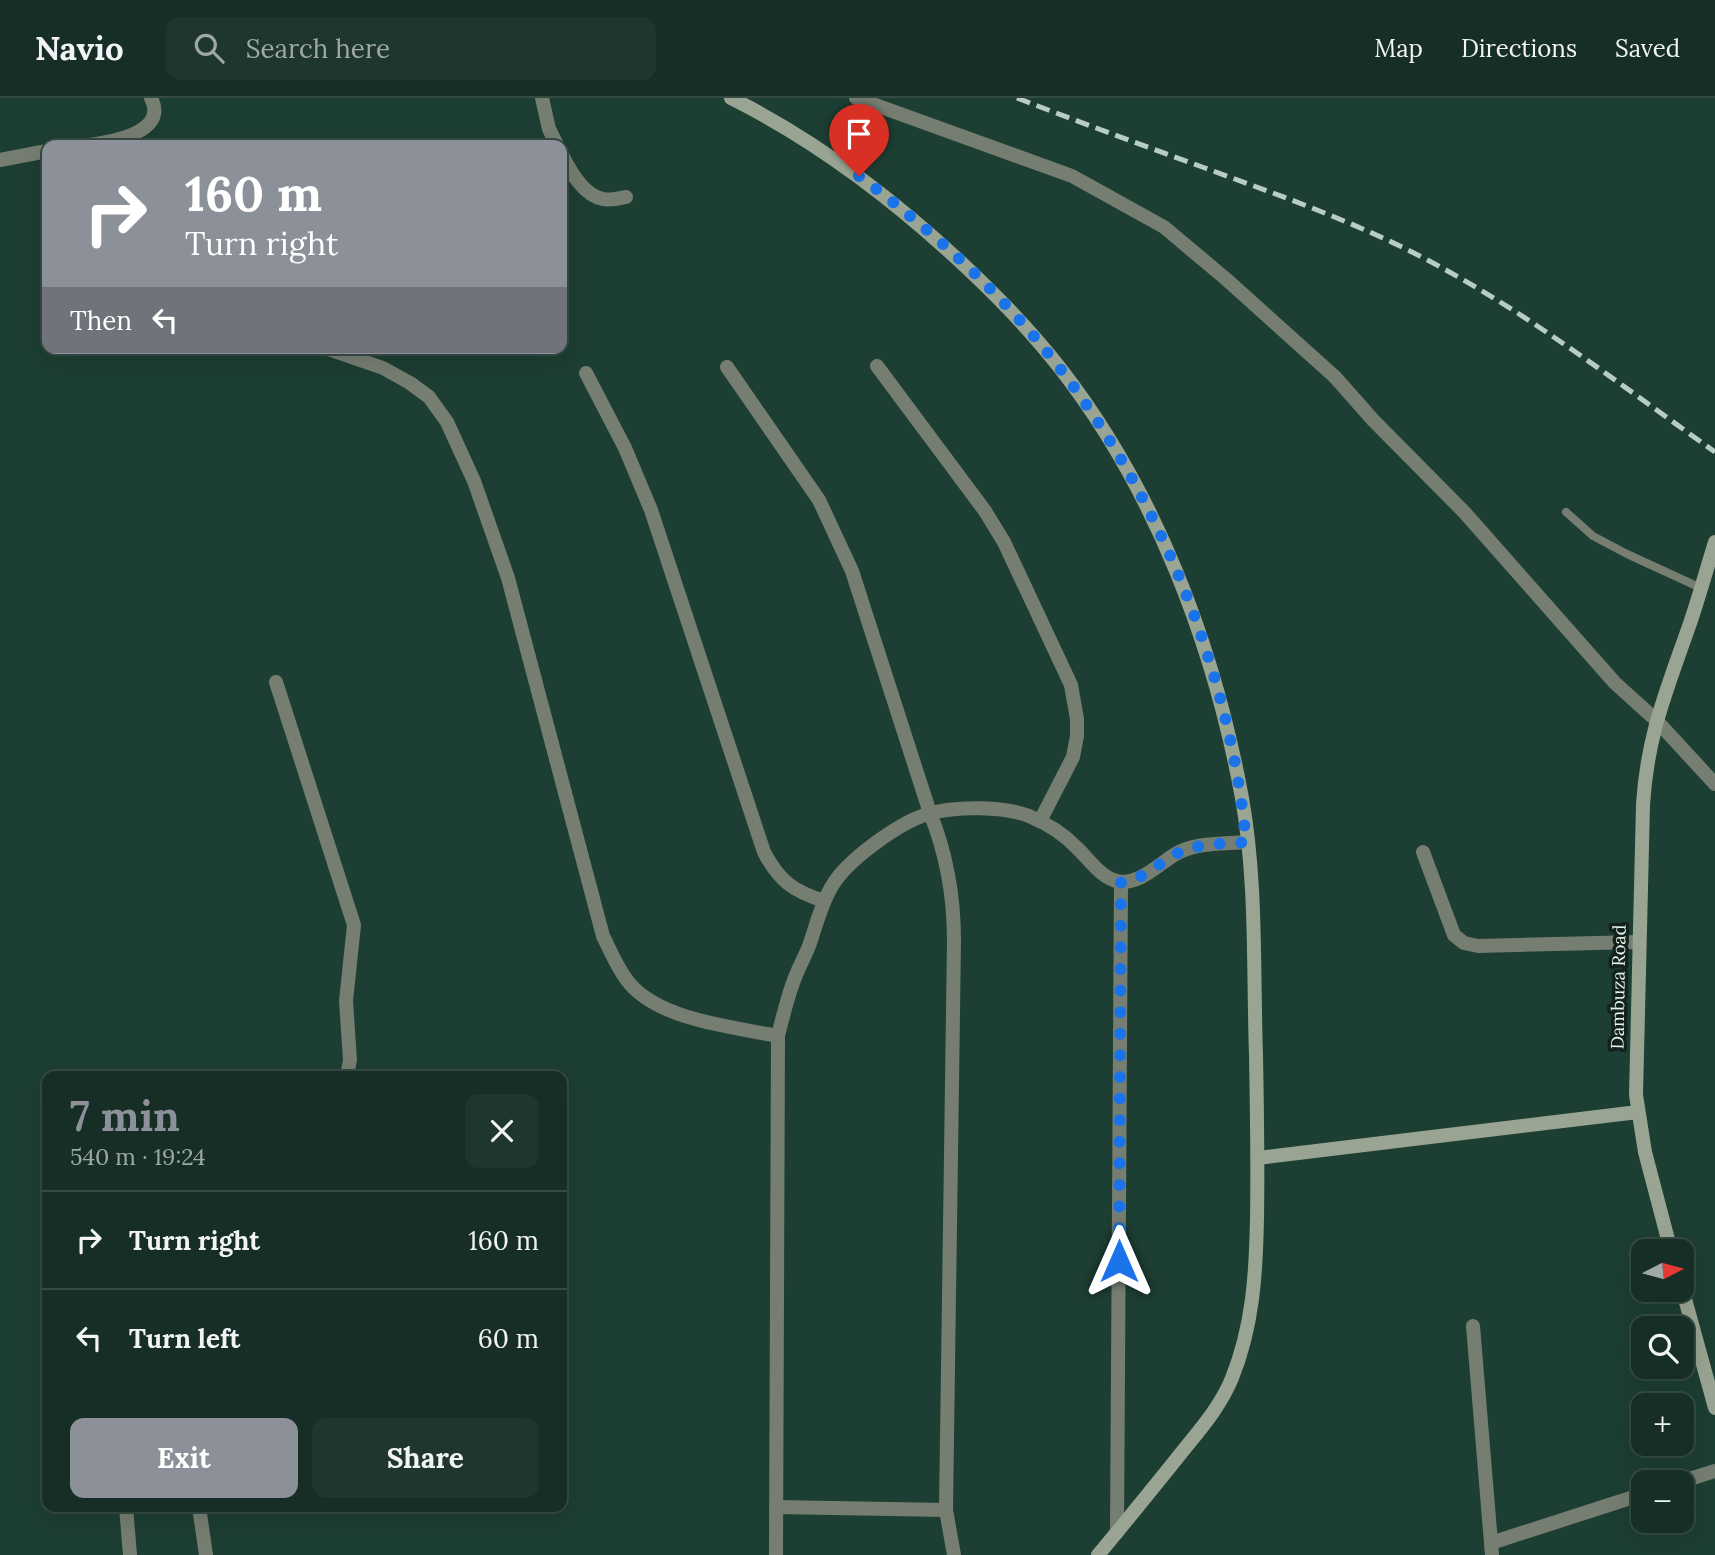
<!DOCTYPE html>
<html lang="en">
<head>
<meta charset="utf-8">
<style>
	:root { --surface:#162e26; --page:#1f362e; --text:#f1f3f6; --muted:#9ea8a7; --line:#354a43; --accent:#8c9099 }
	body { margin:0; font-family:Lora,serif; background:var(--page); color:var(--text); height:100vh; display:flex; flex-direction:column; font-size:26px; white-space:nowrap }
	* { box-sizing:border-box; margin:0 }
	p { font-size:23px; color:var(--muted) }
	.icon { flex:none; width:38px; height:38px; fill:none; stroke:currentColor; stroke-width:2; stroke-linecap:round; stroke-linejoin:round }
	.map { position:relative; flex:1; overflow:hidden }
	.drawer { position:absolute; left:42px; top:973px; width:525px; height:441px; display:flex; flex-direction:column; background:var(--surface); border-radius:14px; box-shadow:0 7px 28px #0002,0 0 0 2px var(--line) }
	.drawer>* { flex:none }
	.guide { position:absolute; left:42px; top:42px; width:525px; height:214px; border-radius:14px; box-shadow:0 7px 28px #0002,0 0 0 2px var(--line); background:#8c9099; color:#fff; overflow:hidden }
	.needle { width:46px; rotate:84deg }
	.tools { position:absolute; left:1631px; top:1141px; display:grid; gap:14px }
	.tools a { display:grid; place-items:center; width:63px; height:63px; border-radius:14px; background:var(--surface); box-shadow:0 7px 28px #0002,0 0 0 2px var(--line); font-size:35px }
	.pin { position:absolute; display:grid; place-items:center; width:60px; height:60px; color:#fff; margin:-72px -30px; border-radius:50% 50% 50% 0; rotate:-45deg; box-shadow:0 0 7px #0007 }
	.pin .icon { rotate:45deg }
	.me { position:absolute; width:77px; margin:-38px; rotate:0deg; stroke-linejoin:round; filter:drop-shadow(0 0 5px #0008) }
	.turn { display:flex; align-items:center; gap:24px; height:147px; padding:0 28px; font-size:32px }
	.turn .icon { width:91px; height:91px; stroke-width:2.5 }
	.turn b { display:block; font-size:49px; line-height:60px }
	.then { display:flex; align-items:center; height:66px; padding:0 28px; background:#0003; gap:14px; font-size:26px }
	.round { display:grid; place-items:center; flex:none; width:74px; height:74px; border-radius:14px; background:var(--page) }
	.head { display:flex; align-items:center; justify-content:space-between; height:119px; padding:0 28px }
	h1 { font-size:42px; font-weight:700; line-height:52px; color:var(--accent) }
	.action { display:flex; gap:14px; margin-top:auto; padding:14px 28px }
	.action a { flex:1; height:80px; border-radius:14px; background:var(--accent); color:#fff; font-size:28px; font-weight:700; line-height:80px; text-align:center }
	.action a+a { background:var(--page); color:var(--text) }
	ul { padding:0; list-style:none }
	li { display:flex; align-items:center; gap:21px; height:98px; padding:0 28px; border-top:2px solid var(--line) }
	li div { flex:1 }
	li b { display:block; font-size:26px }
	li em { font-style:normal }
	header { display:flex; align-items:center; gap:42px; box-sizing:border-box; height:98px; padding:0 35px; background:var(--surface); border-bottom:2px solid var(--line) }
	header strong { font-size:33px }
	nav { display:flex; gap:38px; margin-inline-start:auto; font-size:24px }
	.search { width:490px; height:63px; background:var(--page); display:flex; align-items:center; gap:18px; box-sizing:border-box; padding:0 24px; border-radius:14px; color:var(--muted); font-size:26px }
	.map>svg:first-child { display:block }
	.lines { fill:none; stroke-linecap:round; stroke-linejoin:round }
	.lane { stroke:#767e72; stroke-width:8 }
	.street { stroke:#767e72; stroke-width:14 }
	.secondary { stroke:#99a592; stroke-width:14 }
	.rail { stroke:#b7cdc4; stroke-width:5; stroke-dasharray:14 7; stroke-linecap:butt }
	.route { stroke:#1a73e8; stroke-width:12; stroke-dasharray:0 21.6 }
	.labels { text-anchor:middle; dominant-baseline:central; stroke-width:7; stroke-linejoin:round; paint-order:stroke }
	.street-label { font-size:18px; fill:#e3f5ed; stroke:#13221c }
</style>
</head>
<body>
<header>
<strong>Navio</strong>
<div class="search"><svg class="icon" aria-label="search" viewBox="0 0 24 24"><circle cx="10" cy="10" r="6"/><path d="M15 15l6 6"/></svg>Search here</div>
<nav><a>Map</a><a>Directions</a><a>Saved</a></nav>
</header>
<div class="map">
<svg width="1715" height="1457" viewBox="0 0 1715 1457">
	<rect width="100%" height="100%" fill="#1d3e33"/>
	<g class="lines">
		<polyline class="lane" points="1566,414 1593,438 1627,456 1701,490"/>
		<g class="street">
			<polyline points="542,0 549,31 557,47"/>
			<polyline points="856,0 1072,78 1164,129 1226,181 1335,279 1373,322 1465,415 1615,585 1656,622 1715,686"/>
			<path d="M88,47c22,-3 81,-12 63,-47"/>
			<path d="M562,57c8,16 22,41 41,44 7,2 16,-1 23,-2"/>
			<polyline points="0,62 47,53"/>
			<path d="M325,250l58,20 27,15 19,14 18,25 27,59 34,97 95,358c8,16 15,34 27,48 31,36 103,43 148,52"/>
			<polyline points="877,268 985,413 1004,444 1071,587 1077,621 1077,638 1073,659 1040,723"/>
			<path d="M727,269l92,133 33,71 78,242c17,42 24,83 24,128l-8,569 8,45"/>
			<path d="M586,275l39,75 26,62 113,342c15,29 29,39 60,49"/>
			<polyline points="276,584 354,827 346,903 350,962 347,978"/>
			<polyline points="1423,754 1454,837 1464,845 1478,848 1638,844"/>
			<polyline points="1473,1228 1492,1457"/>
			<polyline points="1680,1384 1715,1373"/>
			<polyline points="126,1409 130,1457"/>
			<polyline points="199,1409 206,1457"/>
			<polyline points="776,1409 946,1412"/>
			<polyline points="1117,1434 1121,784"/>
			<polyline points="1491,1445 1643,1396"/>
			<path d="M776,1457l2,-519c5,-20 10,-42 18,-61 4,-10 9,-19 13,-29 7,-20 12,-42 23,-60 15,-26 68,-64 96,-72 26,-8 76,-8 101,2 17,7 35,18 48,32 12,11 24,30 40,33 21,5 41,-16 57,-26 20,-13 49,-11 72,-13"/>
		</g>
		<g class="secondary">
			<path d="M731,0c88,44 164,102 236,170 33,31 65,64 93,100 96,123 154,278 182,430 15,84 11,172 14,257 1,54 2,109 1,163 -1,55 -4,108 -25,160 -13,32 -37,57 -58,84 -25,31 -50,62 -76,93"/>
			<polyline points="1258,1060 1638,1014"/>
			<path d="M1671,1153l-26,-99 -9,-57 7,-290c4,-68 23,-113 45,-176 10,-28 18,-58 27,-87"/>
			<polyline points="1682,1190 1715,1310"/>
		</g>
		<path class="rail" d="M1017,0c62,24 125,47 188,70 68,25 136,49 201,81 111,55 209,132 309,203"/>
	</g>
	<g class="lines">
		<path class="route" d="M859,78c74,55 146,120 202,194 101,131 170,307 185,472 -22,2 -45,1 -66,10 -20,9 -35,28 -59,30l-2,379"/>
	</g>
	<g class="labels">
		<g class="street-label">
			<text transform="translate(1618 889) rotate(-89)">Dambuza Road</text>
		</g>
	</g>
</svg>
<div class="tools">
<a><svg class="needle" viewBox="-14 -14 28 28"><path d="M0-13l5 13h-10z" fill="#e53935"/><path d="M0 13l5-13h-10z" fill="#9ea8a7"/></svg></a>
<a><svg class="icon" aria-label="search" viewBox="0 0 24 24"><circle cx="10" cy="10" r="6"/><path d="M15 15l6 6"/></svg></a>
<a>+</a>
<a>−</a>
</div>
<div class="pin" style="left:859px;top:78px;background:#d93025"><svg class="icon" aria-label="arrive" viewBox="0 0 24 24"><path d="M6 21V4h12l-3 4 3 4H6"/></svg></div>
<svg class="me" style="left:1119px;top:1163px" viewBox="-20 -20 40 40"><path d="M0-17L14 15 0 8-14 15z" fill="#1a73e8" stroke="#fff" stroke-width="4"/></svg>
<div class="guide">
<div class="turn"><svg class="icon" aria-label="right" viewBox="0 0 24 24"><path d="M7 20v-9h11M14 6l5 5-5 5"/></svg><div><b>160 m</b>Turn right</div></div>
<div class="then">Then<svg class="icon" aria-label="left" viewBox="0 0 24 24"><path d="M17 20v-9H6M10 6l-5 5 5 5"/></svg></div>
</div>
<section class="drawer">
<div class="head"><div><h1>7 min</h1><p>540 m · 19:24</p></div><a class="round"><svg class="icon" aria-label="close" viewBox="0 0 24 24"><path d="M6 6l12 12M18 6L6 18"/></svg></a></div>
<ul>
<li><svg class="icon" aria-label="right" viewBox="0 0 24 24"><path d="M7 20v-9h11M14 6l5 5-5 5"/></svg><div><b>Turn right</b></div><em>160 m</em></li>
<li><svg class="icon" aria-label="left" viewBox="0 0 24 24"><path d="M17 20v-9H6M10 6l-5 5 5 5"/></svg><div><b>Turn left</b></div><em>60 m</em></li>
</ul>
<div class="action"><a>Exit</a><a>Share</a></div>
</section>
</div>
</body>
</html>
